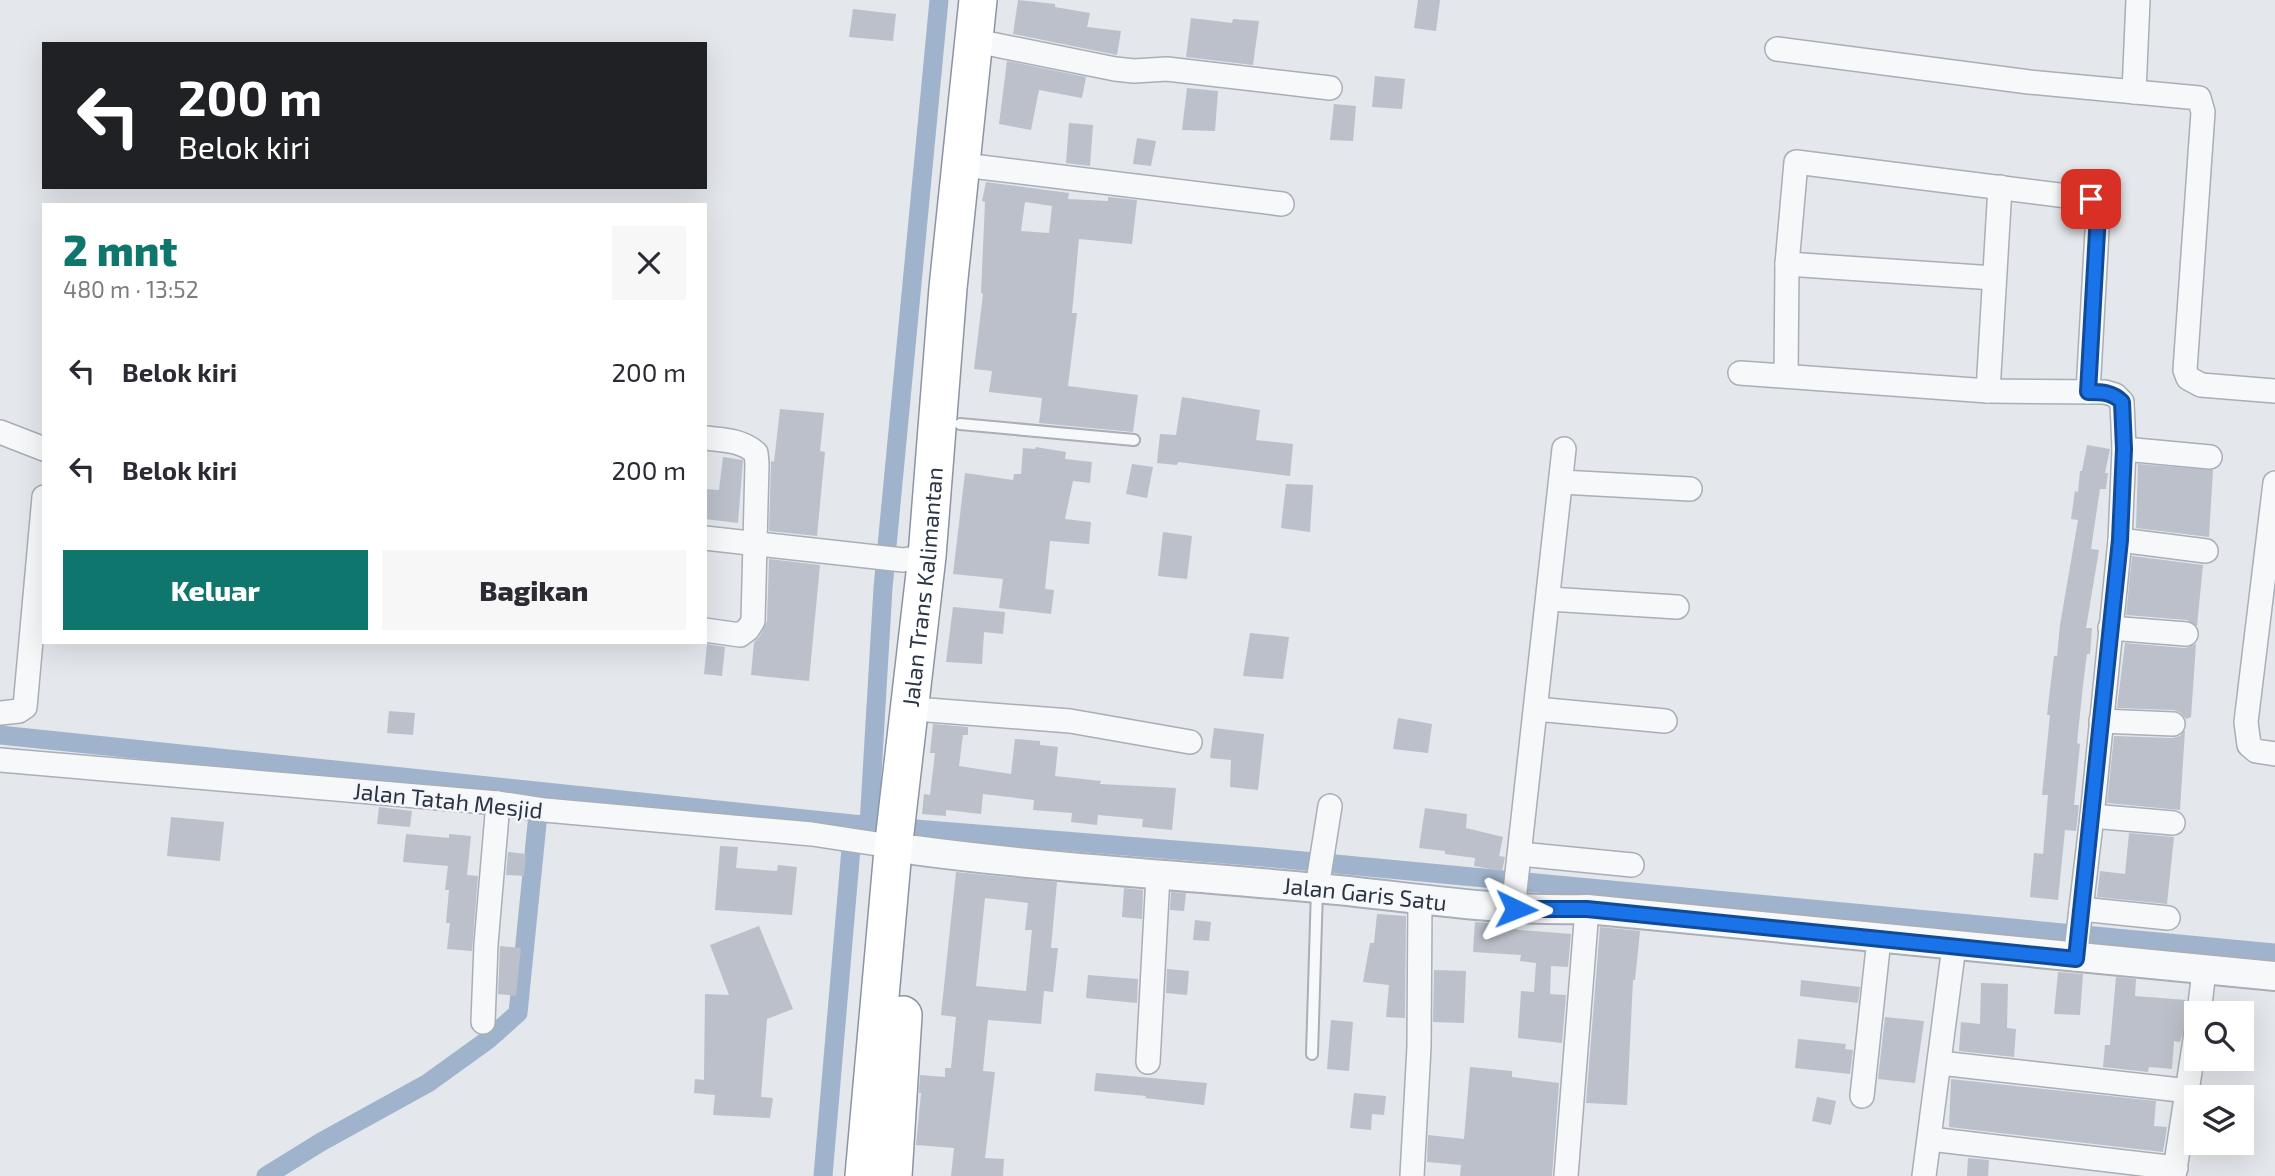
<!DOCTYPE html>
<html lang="id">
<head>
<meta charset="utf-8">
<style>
	:root { --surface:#fff; --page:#f7f7f7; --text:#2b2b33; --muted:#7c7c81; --accent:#0f766e }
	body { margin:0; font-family:"Exo 2",sans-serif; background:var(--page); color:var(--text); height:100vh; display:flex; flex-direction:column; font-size:26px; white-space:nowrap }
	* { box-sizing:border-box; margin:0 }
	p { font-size:23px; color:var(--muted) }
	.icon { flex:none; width:38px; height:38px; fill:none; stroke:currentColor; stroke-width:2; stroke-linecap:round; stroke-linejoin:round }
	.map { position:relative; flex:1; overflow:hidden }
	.drawer { position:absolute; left:42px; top:203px; width:665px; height:441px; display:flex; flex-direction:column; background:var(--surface); border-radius:0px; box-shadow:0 7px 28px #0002 }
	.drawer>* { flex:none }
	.guide { position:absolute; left:42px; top:42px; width:665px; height:147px; border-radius:0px; box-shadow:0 7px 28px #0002; background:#202124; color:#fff; overflow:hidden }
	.fabs { position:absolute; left:2184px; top:1001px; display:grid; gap:14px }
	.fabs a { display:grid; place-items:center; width:70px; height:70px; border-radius:0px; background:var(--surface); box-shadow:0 7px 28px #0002; font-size:35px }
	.pin { position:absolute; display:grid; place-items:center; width:60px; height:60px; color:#fff; margin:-30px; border-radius:14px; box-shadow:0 4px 10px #0006 }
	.me { position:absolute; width:77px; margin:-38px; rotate:92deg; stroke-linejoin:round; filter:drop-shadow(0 0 5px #0008) }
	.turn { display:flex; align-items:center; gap:24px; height:147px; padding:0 21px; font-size:32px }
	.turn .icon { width:91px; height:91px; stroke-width:2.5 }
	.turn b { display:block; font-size:49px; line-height:60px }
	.round { display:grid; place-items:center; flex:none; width:74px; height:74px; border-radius:0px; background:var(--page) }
	.summary { display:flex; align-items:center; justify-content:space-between; height:119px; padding:0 21px }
	h1 { font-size:42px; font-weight:800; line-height:52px; color:var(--accent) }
	.action { display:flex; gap:14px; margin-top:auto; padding:14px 21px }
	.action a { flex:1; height:80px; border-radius:0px; background:var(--accent); color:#fff; font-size:28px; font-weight:800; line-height:80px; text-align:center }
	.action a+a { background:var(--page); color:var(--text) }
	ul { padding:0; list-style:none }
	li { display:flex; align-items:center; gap:21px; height:98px; padding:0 21px }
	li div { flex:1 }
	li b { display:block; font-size:26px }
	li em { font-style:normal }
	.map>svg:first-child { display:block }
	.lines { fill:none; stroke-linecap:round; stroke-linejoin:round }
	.canal { stroke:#9fb4cc; stroke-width:19 }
	.building { fill:#bbc0ca; fill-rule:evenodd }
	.service-casing { stroke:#a9aeb7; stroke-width:14 }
	.minor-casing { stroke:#a9aeb7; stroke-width:26 }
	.tertiary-casing { stroke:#a9aeb7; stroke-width:32 }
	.trunk-casing { stroke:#8b94a3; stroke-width:40 }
	.service { stroke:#f7f8fa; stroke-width:10 }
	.minor { stroke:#f7f8fa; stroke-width:23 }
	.tertiary { stroke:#f7f8fa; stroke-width:28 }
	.trunk { stroke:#fff; stroke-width:37 }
	.route-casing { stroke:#114b97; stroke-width:18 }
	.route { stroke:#1a73e8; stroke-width:12 }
	.labels { text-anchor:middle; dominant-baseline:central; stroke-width:5; stroke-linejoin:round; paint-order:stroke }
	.street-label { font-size:23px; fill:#2b3445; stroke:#f4f6f9 }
</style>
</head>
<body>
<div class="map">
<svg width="2275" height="1176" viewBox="0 0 2275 1176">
	<rect width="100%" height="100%" fill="#e4e7ec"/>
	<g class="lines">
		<g class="canal">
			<polyline points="0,735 853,824 1262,857 2275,953"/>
			<polyline points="869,825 883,588 939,0"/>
			<polyline points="266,1176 321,1142 428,1083 489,1039 518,1013 540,794"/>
			<polyline points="823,1176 853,825"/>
		</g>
	</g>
	<g class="building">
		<polygon points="1018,0 1055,4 1055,7 1090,13 1087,27 1121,31 1117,55 1013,34"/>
		<polygon points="1418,0 1440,0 1436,31 1414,28"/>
		<polygon points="853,9 896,14 893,41 849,37"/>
		<polygon points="1191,18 1232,23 1233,19 1259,21 1253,65 1186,57"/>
		<polygon points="1007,61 1086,77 1082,98 1039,90 1031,130 999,124"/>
		<polygon points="1375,76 1405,79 1402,109 1372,107"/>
		<polygon points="1187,88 1218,91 1215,131 1182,130"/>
		<polygon points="1334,104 1356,106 1353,141 1330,140"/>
		<polygon points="1069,123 1093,125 1090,166 1066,163"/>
		<polygon points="1137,138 1156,141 1151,166 1133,164"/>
		<path d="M986,182l83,11 -1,6 40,2v-4l29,3 -5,44 -53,-5 -7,74h5l-9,73 70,9 -5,37 -94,-9 3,-25 -53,-6 3,-21 -18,-2 9,-75 -2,-1 4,-91 -3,-1zM1025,202l27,4 -3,27 -28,-2z"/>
		<polygon points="1182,397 1260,410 1256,440 1293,444 1290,476 1178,462 1177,465 1157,463 1160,434 1176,435"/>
		<polygon points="780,409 824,413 820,451 825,452 817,536 769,531 771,461 774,462"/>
		<polygon points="2087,445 2110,449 2105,473 2108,473 2106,489 2100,489 2091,549 2099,550 2086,628 2092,628 2090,654 2087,654 2083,685 2077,743 2080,744 2074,805 2079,805 2078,814 2076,831 2065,830 2058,900 2030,897 2034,853 2043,854 2048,795 2042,795 2050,715 2047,715 2050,689 2054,656 2057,656 2060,625 2078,520 2071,519 2075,491 2078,492 2080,471 2082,471"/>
		<polygon points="1036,447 1066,452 1065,459 1092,462 1090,483 1073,481 1065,519 1091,522 1089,544 1050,541 1045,589 1054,590 1051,614 999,608 1003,579 953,574 965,473 1013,480 1014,474 1021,474 1023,448 1035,449"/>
		<polygon points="723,457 743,460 738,523 705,519 705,489 719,490"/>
		<polygon points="1132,464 1153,467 1147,498 1126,494"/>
		<polygon points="2138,464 2213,470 2209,537 2136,528"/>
		<polygon points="1286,484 1313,485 1310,532 1281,528"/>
		<polygon points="1163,532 1192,536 1187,579 1158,576"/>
		<polygon points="2132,556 2203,565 2197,626 2187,620 2126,615"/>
		<polygon points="769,559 820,565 809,681 751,675 754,642 760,636 767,621"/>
		<polygon points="953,607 1005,612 1003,634 984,632 982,664 946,662"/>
		<polygon points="1250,633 1289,637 1283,679 1243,676"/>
		<polygon points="2125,643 2185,648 2196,644 2191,717 2186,719 2181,713 2174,710 2117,708"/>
		<polygon points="707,644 725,647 722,676 704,674"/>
		<polygon points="389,711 415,713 413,735 387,733"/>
		<polygon points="1398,718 1432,724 1428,753 1393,749"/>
		<polygon points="933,724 968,727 968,735 963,735 959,766 1011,774 1015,739 1040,741 1040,745 1058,747 1055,776 1101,781 1100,784 1176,788 1172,830 1142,827 1143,819 1098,815 1097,825 1071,822 1072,813 1033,810 1034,800 983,794 981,814 946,810 946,816 922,814 924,794 930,795 935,753 930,753"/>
		<polygon points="1214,728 1264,734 1258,790 1230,787 1231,760 1210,758"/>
		<polygon points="2185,730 2180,810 2107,803 2114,736 2172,738 2180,736"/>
		<polygon points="379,807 412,811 410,827 377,824"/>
		<polygon points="1425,808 1467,814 1466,828 1503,837 1499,856 1505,857 1502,871 1474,866 1475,858 1445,854 1445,851 1419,848"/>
		<polygon points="171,817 224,822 220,861 167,856"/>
		<polygon points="2129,833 2174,837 2167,904 2097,897 2100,871 2125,874"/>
		<polygon points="406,834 449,838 449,834 471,836 467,875 478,876 472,951 447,949 450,923 446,923 449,890 445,890 448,866 403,862"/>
		<polygon points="720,846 738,847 736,868 777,871 778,865 797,867 792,915 715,910"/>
		<polygon points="508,852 526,854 524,876 506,875"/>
		<path d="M956,872l101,10 -6,66h7l-5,44 -9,-1 -3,33 -53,-4 -5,51 12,1 -10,86 19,1 -1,17h-52l3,-28 -38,-3 5,-52h-2l1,-18 25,2v-9h6l5,-51 -15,-2zM985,898l43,5 -3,27h7l-6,61 -50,-5z"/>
		<polygon points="1124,888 1143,890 1142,919 1122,917"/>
		<polygon points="1171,892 1186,893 1184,911 1170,910"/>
		<polygon points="1377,914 1406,916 1405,1018 1386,1017 1389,985 1363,982 1370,943 1374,943"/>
		<polygon points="1195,920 1211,922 1209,941 1193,940"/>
		<polygon points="1475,922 1504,924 1504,927 1520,930 1571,934 1568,967 1551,966 1550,994 1566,995 1562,1043 1518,1038 1521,991 1534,992 1536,963 1520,961 1521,955 1473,952"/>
		<polygon points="759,926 793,1009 767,1019 761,1097 773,1098 770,1118 713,1115 715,1095 694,1093 695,1079 704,1080 705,994 729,995 710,945"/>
		<polygon points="1600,927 1640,931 1635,980 1633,980 1627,1105 1586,1103"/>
		<polygon points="500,946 521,948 516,996 498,994"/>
		<polygon points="1167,969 1189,971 1187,995 1166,993"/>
		<polygon points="1434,970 1466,971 1464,1023 1433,1022"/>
		<polygon points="2058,972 2083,974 2080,1015 2054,1014"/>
		<polygon points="1088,975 1138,979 1137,1003 1086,998"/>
		<polygon points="2116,977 2136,979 2135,996 2186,1000 2185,1025 2180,1042 2174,1041 2172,1069 2149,1067 2148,1072 2103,1067 2105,1045 2110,1045"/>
		<polygon points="1801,980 1860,987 1858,1003 1800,996"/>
		<polygon points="1981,983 2008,984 2007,1028 2016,1029 2014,1057 1959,1051 1961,1022 1980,1024"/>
		<polygon points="1885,1017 1924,1021 1915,1083 1878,1079"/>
		<polygon points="1331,1020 1353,1022 1349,1071 1327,1069"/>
		<polygon points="1798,1039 1846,1044 1845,1049 1853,1050 1850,1074 1795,1068"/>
		<polygon points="1470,1067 1512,1071 1512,1077 1559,1083 1552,1176 1460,1176 1461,1165 1427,1162 1428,1135 1464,1139"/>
		<polygon points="1096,1073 1207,1083 1204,1105 1145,1098 1146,1096 1094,1091"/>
		<polygon points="1951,1079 2156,1101 2154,1126 2167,1127 2163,1152 1949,1127"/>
		<polygon points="1354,1093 1386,1096 1384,1115 1372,1114 1371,1130 1350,1128"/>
		<polygon points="1817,1097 1836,1101 1831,1125 1812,1121"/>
		<polygon points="1968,1158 1989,1160 1988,1176 1967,1176"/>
	</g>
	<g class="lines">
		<g class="service-casing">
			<g id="service">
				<polyline points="960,424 1134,440"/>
				<polyline points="1312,1054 1317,889"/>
			</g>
		</g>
		<g class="minor-casing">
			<g id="minor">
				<polyline points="991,44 1115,69 1134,71 1167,69 1330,88"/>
				<polyline points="1777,49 2029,82 2199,98 2203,112 2185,370 2188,378 2201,385 2275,391"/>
				<polyline points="2134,92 2138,0"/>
				<polyline points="980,167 1282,204"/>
				<polyline points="1787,264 1994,278"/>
				<polyline points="1740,373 1988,391 2105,392 2115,395 2122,402 2124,449 2120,540 2092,816 2075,959"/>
				<polyline points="1786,376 1787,264 1796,162 2091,199 2095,203 2098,213 2088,392"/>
				<polyline points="1988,391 2000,187"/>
				<polyline points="0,432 44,449"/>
				<path d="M705,438c18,2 37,2 51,15l1,11 -4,157 -5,8 -8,6 -35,-5"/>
				<polyline points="2124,449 2210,457"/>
				<polyline points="1561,482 1690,489"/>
				<polyline points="2275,483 2246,722 2249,745 2256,751 2275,754"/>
				<polyline points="705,538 903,560 927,556"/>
				<polyline points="2120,540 2206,551"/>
				<polyline points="1549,599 1677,607"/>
				<polyline points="2110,628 2186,634"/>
				<polyline points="1536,709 1665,721"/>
				<polyline points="928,710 1070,721 1190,742"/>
				<polyline points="0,713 19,711 25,707 44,497"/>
				<polyline points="2101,721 2173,724"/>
				<polyline points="0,760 498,803 545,810 812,834 884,845 893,850"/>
				<polyline points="2092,816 2173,823"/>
				<polyline points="1520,854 1632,865"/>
				<polyline points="1317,888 1330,806"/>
				<polyline points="1515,909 1515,891 1564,449"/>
				<polyline points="2081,909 2168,918"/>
				<polyline points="2199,1013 2204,971"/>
				<polyline points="483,1022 486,944 498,803"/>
				<polyline points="1148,1062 1158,876"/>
				<polyline points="1940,1063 2189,1091"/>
				<polyline points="1862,1096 1879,939"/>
				<polyline points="1930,1139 2176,1168"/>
				<polyline points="1412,1176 1419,1047 1420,899"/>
				<polyline points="1566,1176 1587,909"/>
				<polyline points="1924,1176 1954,946"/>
				<polyline points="2174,1176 2196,1033"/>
			</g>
		</g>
		<g class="tertiary-casing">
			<g id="tertiary">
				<path id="s1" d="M914,850c134,18 269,25 403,38 90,8 179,24 270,21l688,67"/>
			</g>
		</g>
		<g class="trunk-casing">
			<g id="trunk">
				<path id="s2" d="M864,1176l29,-326 34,-294 21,-268 30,-288"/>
				<polyline points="893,1176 903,1015"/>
			</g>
		</g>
		<use href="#service" class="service"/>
		<use href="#minor" class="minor"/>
		<use href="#tertiary" class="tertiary"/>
		<use href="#trunk" class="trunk"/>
	</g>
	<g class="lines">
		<g class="route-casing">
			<path id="route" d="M1516,909h71l489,50 44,-419 4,-91 -2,-47c-10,-10 -20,-10 -34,-10l10,-178 -3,-11 -4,-4"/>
		</g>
		<use href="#route" class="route"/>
	</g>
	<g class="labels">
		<g class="street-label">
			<text stroke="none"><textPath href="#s2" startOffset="592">Jalan Trans Kalimantan</textPath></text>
			<text transform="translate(448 800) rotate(6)">Jalan Tatah Mesjid</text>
			<text stroke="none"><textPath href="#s1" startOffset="453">Jalan Garis Satu</textPath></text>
		</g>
	</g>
</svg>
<div class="fabs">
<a><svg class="icon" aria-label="search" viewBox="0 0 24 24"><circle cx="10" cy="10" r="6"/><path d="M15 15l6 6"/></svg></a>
<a><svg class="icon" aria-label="layers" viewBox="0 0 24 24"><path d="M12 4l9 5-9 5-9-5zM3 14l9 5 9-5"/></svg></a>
</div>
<div class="pin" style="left:2091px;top:199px;background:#d93025"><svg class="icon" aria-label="arrive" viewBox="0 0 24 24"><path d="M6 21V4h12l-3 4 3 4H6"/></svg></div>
<svg class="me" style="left:1516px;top:909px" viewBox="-20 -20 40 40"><path d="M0-17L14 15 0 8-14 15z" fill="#1a73e8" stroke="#fff" stroke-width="4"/></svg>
<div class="guide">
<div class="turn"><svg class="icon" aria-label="left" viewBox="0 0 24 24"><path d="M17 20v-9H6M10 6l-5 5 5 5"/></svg><div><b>200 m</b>Belok kiri</div></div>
</div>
<section class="drawer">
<div class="summary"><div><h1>2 mnt</h1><p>480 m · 13:52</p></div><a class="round"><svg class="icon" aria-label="close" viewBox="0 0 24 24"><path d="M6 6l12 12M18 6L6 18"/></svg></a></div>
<ul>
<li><svg class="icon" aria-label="left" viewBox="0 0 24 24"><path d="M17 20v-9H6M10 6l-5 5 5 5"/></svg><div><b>Belok kiri</b></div><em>200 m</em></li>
<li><svg class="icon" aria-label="left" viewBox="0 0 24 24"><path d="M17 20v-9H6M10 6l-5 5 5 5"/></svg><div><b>Belok kiri</b></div><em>200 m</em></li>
</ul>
<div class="action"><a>Keluar</a><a>Bagikan</a></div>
</section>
</div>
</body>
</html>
